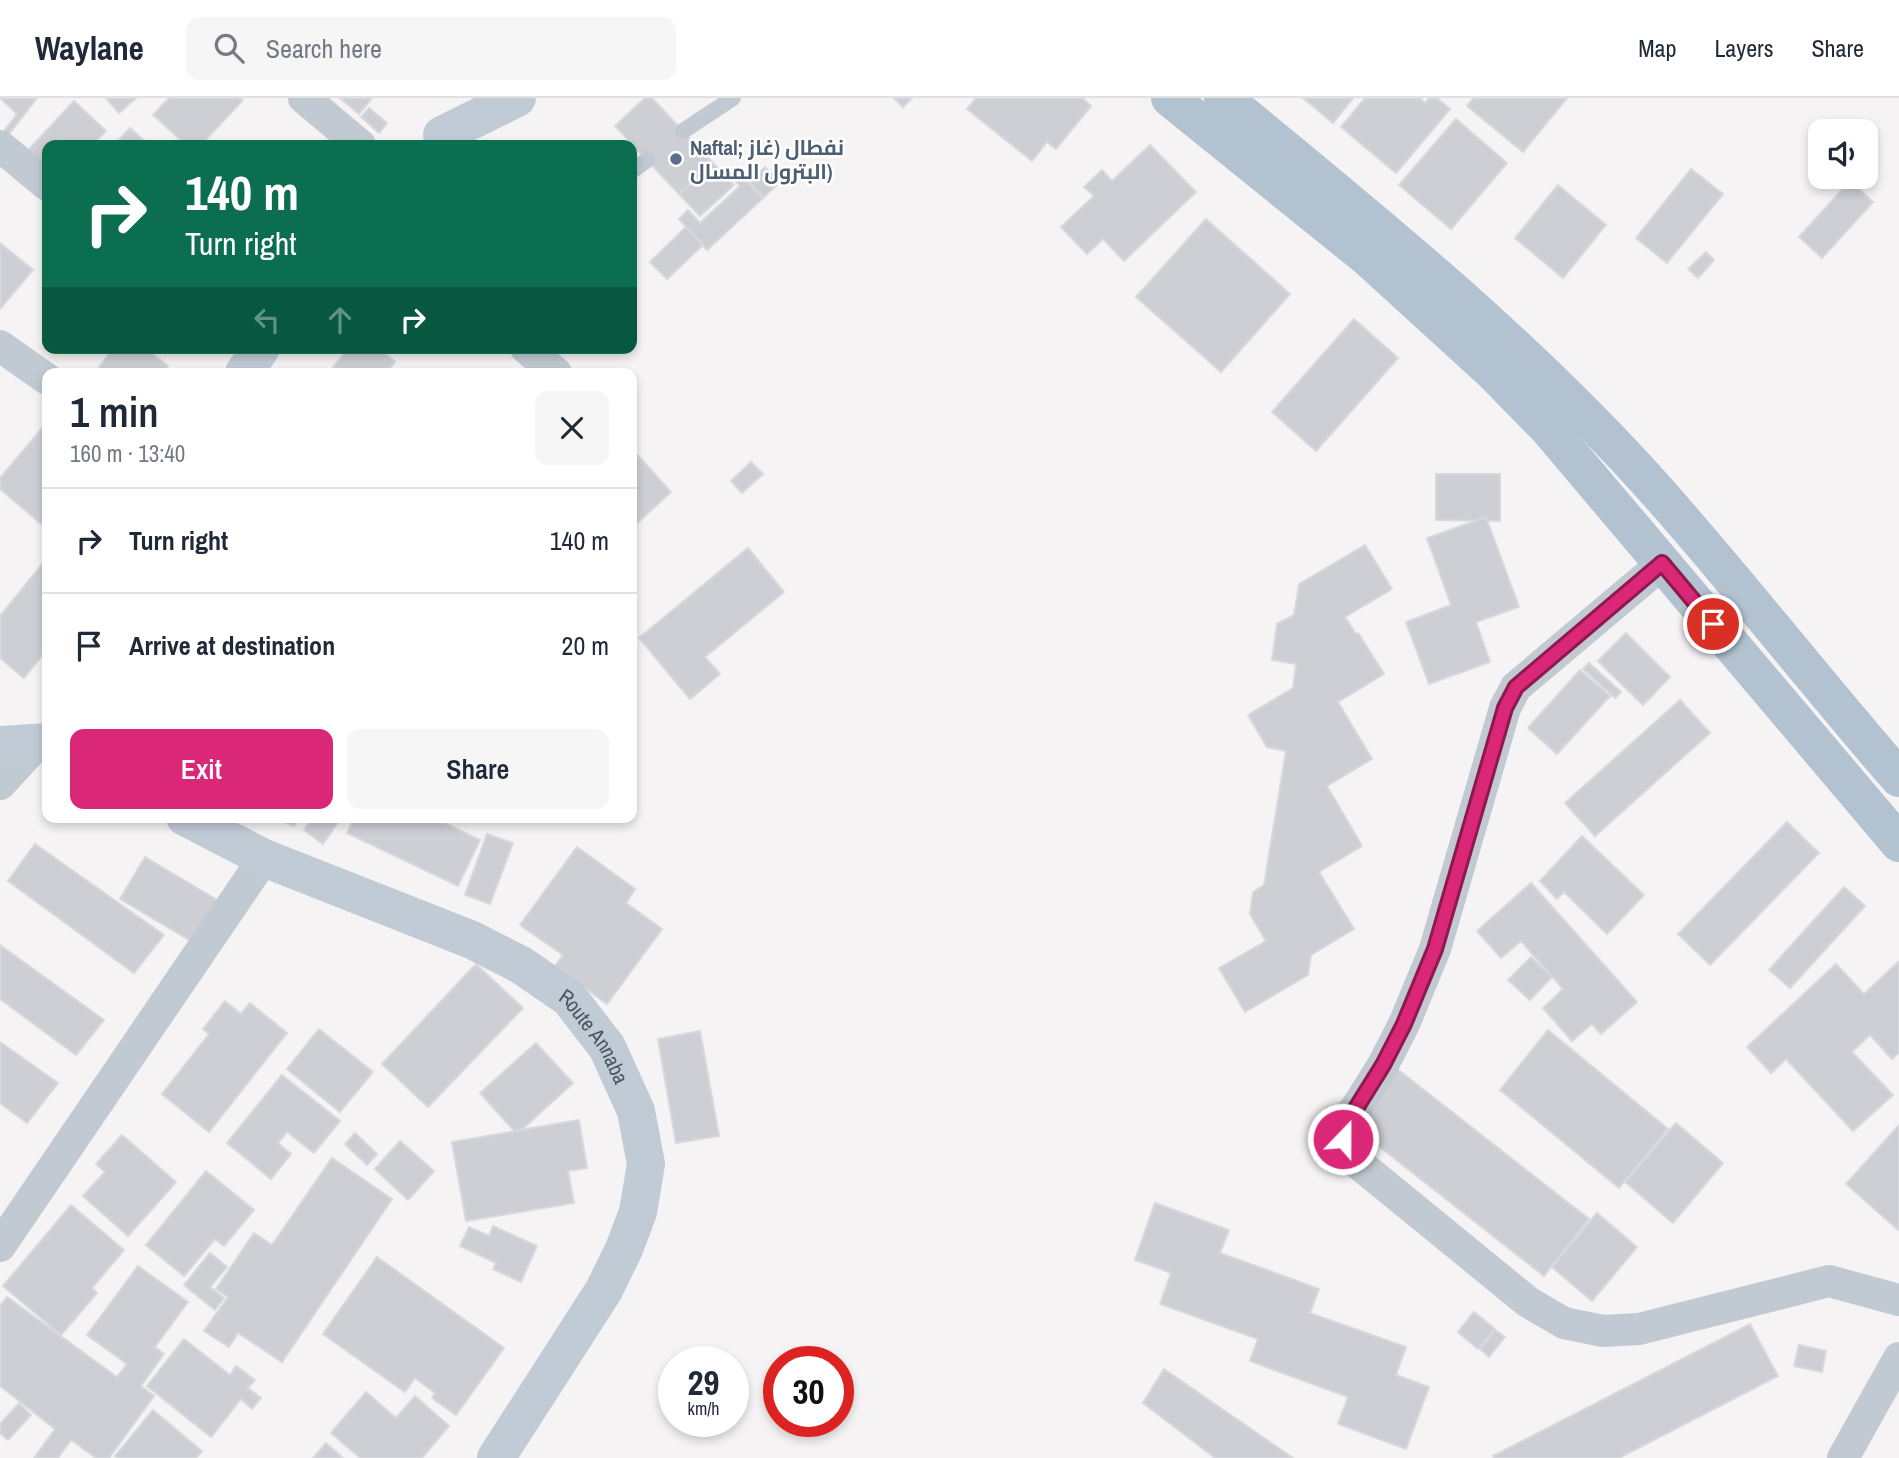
<!DOCTYPE html>
<html lang="en">
<head>
<meta charset="utf-8">
<style>
	:root { --surface:#fff; --page:#f6f6f7; --text:#1f2937; --muted:#747a83; --line:#e0e1e3; --accent:#db2777 }
	body { margin:0; font-family:"Archivo Narrow",Cairo,sans-serif; background:var(--page); color:var(--text); height:100vh; display:flex; flex-direction:column; font-size:26px; white-space:nowrap }
	* { box-sizing:border-box; margin:0 }
	p { font-size:23px; color:var(--muted) }
	.icon { flex:none; width:38px; height:38px; fill:none; stroke:currentColor; stroke-width:2; stroke-linecap:round; stroke-linejoin:round }
	.map { position:relative; flex:1; overflow:hidden }
	.drawer { position:absolute; left:42px; top:270px; width:595px; height:455px; display:flex; flex-direction:column; background:var(--surface); border-radius:14px; box-shadow:0 4px 10px #0003 }
	.drawer>* { flex:none }
	.banner { position:absolute; left:42px; top:42px; width:595px; height:214px; border-radius:14px; box-shadow:0 4px 10px #0003; background:#0b6e4f; color:#fff; overflow:hidden }
	.tools { position:absolute; left:1808px; top:21px; display:grid; gap:14px }
	.tools a { display:grid; place-items:center; width:70px; height:70px; border-radius:14px; background:var(--surface); box-shadow:0 4px 10px #0003; font-size:35px }
	.speed { position:absolute; left:658px; top:1248px; display:flex; gap:14px; font-size:35px; font-weight:700; text-align:center }
	.speed>* { display:grid; place-content:center; width:91px; height:91px; border-radius:50%; background:var(--surface); box-shadow:0 4px 10px #0003; line-height:1 }
	.speed small { font-size:18px; font-weight:400 }
	.speed .limit { border:10px solid #d22; background:#fff; color:#111 }
	.pin { position:absolute; display:grid; place-items:center; width:60px; height:60px; color:#fff; margin:-30px; border:4px solid #fff; border-radius:50%; box-shadow:0 2px 7px #0007 }
	.me { position:absolute; width:77px; margin:-38px; rotate:22deg; stroke-linejoin:round; filter:drop-shadow(0 0 5px #0008) }
	.turn { display:flex; align-items:center; gap:24px; height:147px; padding:0 28px; font-size:32px }
	.turn .icon { width:91px; height:91px; stroke-width:2.5 }
	.turn b { display:block; font-size:49px; line-height:60px }
	.lanes { display:flex; align-items:center; height:66px; padding:0 28px; background:#0003; justify-content:center; gap:35px; direction:ltr }
	.lanes .off { opacity:.35 }
	.round { display:grid; place-items:center; flex:none; width:74px; height:74px; border-radius:14px; background:var(--page) }
	.summary { display:flex; align-items:center; justify-content:space-between; height:119px; padding:0 28px }
	h1 { font-size:42px; font-weight:600; line-height:52px }
	.primary-button { display:flex; gap:14px; margin-top:auto; padding:14px 28px }
	.primary-button a { flex:1; height:80px; border-radius:14px; background:var(--accent); color:#fff; font-size:28px; font-weight:600; line-height:80px; text-align:center }
	.primary-button a+a { background:var(--page); color:var(--text) }
	ul { padding:0; list-style:none }
	li { display:flex; align-items:center; gap:21px; height:105px; padding:0 28px; border-top:2px solid var(--line) }
	li div { flex:1 }
	li b { display:block; font-size:26px }
	li em { font-style:normal }
	header { display:flex; align-items:center; gap:42px; box-sizing:border-box; height:98px; padding:0 35px; background:var(--surface); border-bottom:2px solid var(--line) }
	header strong { font-size:33px }
	nav { display:flex; gap:38px; margin-inline-start:auto; font-size:24px }
	.search { width:490px; height:63px; background:var(--page); display:flex; align-items:center; gap:18px; box-sizing:border-box; padding:0 24px; border-radius:14px; color:var(--muted); font-size:26px }
	.map>svg:first-child { display:block }
	.building { fill:#cdcfd5; stroke:#d7d9de; stroke-width:2 }
	.lines { fill:none; stroke-linecap:round; stroke-linejoin:round }
	.lane { stroke:#c1cad2; stroke-width:16 }
	.street { stroke:#c1cad2; stroke-width:32 }
	.secondary { stroke:#c1cbd6; stroke-width:38 }
	.primary { stroke:#b3c2d1; stroke-width:38 }
	.route-casing { stroke:#8e194d; stroke-width:18 }
	.route { stroke:#db2777; stroke-width:12 }
	.service-dot { fill:#5c6f8a; stroke:#fff; stroke-width:2.5 }
	.labels { text-anchor:middle; dominant-baseline:central; stroke-width:5; stroke-linejoin:round; paint-order:stroke }
	.service-label { font-size:21px; font-weight:bold; fill:#4e5e75; stroke:#fff; text-anchor:start }
	.street-label { font-size:21px; fill:#4a5661; stroke:#fff }
</style>
</head>
<body>
<header>
<strong>Waylane</strong>
<div class="search"><svg class="icon" aria-label="search" viewBox="0 0 24 24"><circle cx="10" cy="10" r="6"/><path d="M15 15l6 6"/></svg>Search here</div>
<nav><a>Map</a><a>Layers</a><a>Share</a></nav>
</header>
<div class="map">
<svg width="1899" height="1360" viewBox="0 0 1899 1360">
	<rect width="100%" height="100%" fill="#f5f3f3"/>
	<g class="building">
		<polygon points="0,0 37,0 9,36 4,33 17,16"/>
		<polygon points="106,0 136,0 119,15"/>
		<polygon points="169,0 240,0 243,2 201,47 186,47 153,17"/>
		<polygon points="340,0 372,0 359,16"/>
		<polygon points="645,0 652,0 713,65 679,96 615,28"/>
		<polygon points="894,0 912,0 903,9"/>
		<polygon points="976,0 1082,0 1091,8 1056,51 1047,44 1032,63 967,11"/>
		<polygon points="1303,0 1353,0 1333,25"/>
		<polygon points="1365,0 1420,0 1425,5 1429,0 1437,0 1450,11 1396,75 1341,29"/>
		<polygon points="1474,0 1567,0 1523,54 1467,8"/>
		<polygon points="74,3 106,33 92,47 47,47 47,84 21,60"/>
		<polygon points="369,10 387,25 379,35 361,19"/>
		<polygon points="1456,21 1507,65 1451,131 1399,87"/>
		<polygon points="130,30 149,47 114,47"/>
		<polygon points="1150,47 1196,94 1124,163 1103,141 1087,156 1061,129 1094,98 1084,89 1102,72 1112,83"/>
		<polygon points="713,65 734,87 700,118 679,96"/>
		<polygon points="765,69 779,85 763,100 749,84"/>
		<polygon points="735,70 763,100 707,152 679,121 688,112 700,125 740,88 728,76"/>
		<polygon points="1691,71 1723,96 1667,165 1636,140"/>
		<polygon points="1850,83 1873,104 1822,160 1799,139"/>
		<polygon points="1558,87 1606,127 1563,180 1515,140"/>
		<polygon points="1206,121 1290,196 1221,274 1136,199"/>
		<polygon points="686,129 703,147 667,181 650,164"/>
		<polygon points="0,145 33,172 0,211"/>
		<polygon points="1706,154 1714,162 1698,180 1688,171"/>
		<polygon points="1354,221 1398,260 1316,353 1272,314"/>
		<polygon points="113,250 145,250 168,268 163,275 95,275"/>
		<polygon points="349,250 378,250 395,264 386,275 340,275 333,269"/>
		<polygon points="43,329 47,333 46,430 0,391 0,380"/>
		<polygon points="632,351 671,394 632,430"/>
		<polygon points="751,364 763,376 742,395 731,383"/>
		<polygon points="1436,376 1500,376 1500,423 1436,422"/>
		<polygon points="1486,419 1519,509 1476,524 1490,564 1429,586 1406,524 1451,507 1427,440"/>
		<polygon points="1365,447 1392,491 1345,519 1355,535 1359,536 1384,576 1338,604 1372,661 1327,688 1362,748 1319,774 1354,831 1311,857 1308,877 1245,914 1219,870 1266,843 1250,816 1253,794 1264,787 1286,653 1267,649 1248,617 1293,590 1296,566 1272,562 1277,526 1294,517 1299,486"/>
		<polygon points="748,450 784,494 705,559 720,576 690,601 639,540"/>
		<polygon points="47,460 47,552 24,580 0,560 0,518"/>
		<polygon points="1626,535 1670,579 1643,607 1598,563"/>
		<polygon points="1589,565 1621,594 1615,600 1583,571"/>
		<polygon points="1580,572 1610,598 1557,656 1528,630"/>
		<polygon points="1680,602 1710,635 1595,738 1565,705"/>
		<polygon points="272,719 297,719 294,728"/>
		<polygon points="313,719 337,719 340,721 323,746 304,732"/>
		<polygon points="355,719 432,719 480,742 458,788 347,735"/>
		<polygon points="1787,724 1819,755 1710,867 1678,836"/>
		<polygon points="487,736 513,745 490,806 465,797"/>
		<polygon points="1582,738 1644,797 1607,836 1564,794 1557,801 1540,783"/>
		<polygon points="35,746 164,837 134,875 8,783"/>
		<polygon points="577,749 635,791 626,805 662,831 607,906 555,868 563,857 520,827"/>
		<polygon points="145,759 219,803 194,845 120,801"/>
		<polygon points="1531,785 1637,904 1601,936 1592,926 1572,943 1543,910 1563,891 1521,843 1501,860 1477,833"/>
		<polygon points="1844,789 1865,808 1790,890 1769,872"/>
		<polygon points="0,847 104,922 76,957 0,901"/>
		<polygon points="1531,859 1552,879 1530,902 1508,882"/>
		<polygon points="1899,863 1899,955 1892,961 1870,937 1852,954 1893,997 1853,1033 1786,961 1771,975 1747,949 1836,866 1864,896"/>
		<polygon points="476,866 523,910 428,1009 382,966"/>
		<polygon points="225,903 241,916 250,905 287,935 209,1034 162,996 209,936 203,931"/>
		<polygon points="319,931 373,974 340,1014 287,971"/>
		<polygon points="1548,932 1668,1031 1619,1090 1500,992"/>
		<polygon points="700,933 719,1038 676,1045 658,941"/>
		<polygon points="0,944 58,985 27,1025 0,1005"/>
		<polygon points="536,945 573,985 517,1036 480,995"/>
		<polygon points="1378,956 1589,1121 1544,1178 1334,1013"/>
		<polygon points="282,977 340,1023 314,1055 287,1034 278,1045 291,1056 271,1081 227,1045"/>
		<polygon points="579,1022 587,1070 568,1073 574,1105 466,1123 452,1044"/>
		<polygon points="1676,1025 1723,1065 1673,1125 1625,1084"/>
		<polygon points="1899,1027 1899,1131 1898,1132 1846,1086"/>
		<polygon points="355,1035 377,1056 367,1067 345,1046"/>
		<polygon points="122,1037 176,1084 128,1138 83,1098 105,1074 96,1066"/>
		<polygon points="400,1043 434,1073 408,1102 375,1071"/>
		<polygon points="332,1060 392,1101 282,1264 238,1235 229,1249 204,1233 228,1199 216,1191 254,1135 272,1147"/>
		<polygon points="206,1073 254,1112 224,1148 215,1141 184,1178 146,1147"/>
		<polygon points="1155,1105 1229,1132 1220,1155 1319,1191 1310,1215 1406,1249 1396,1277 1429,1289 1406,1351 1338,1326 1348,1299 1250,1263 1258,1241 1160,1206 1171,1175 1135,1162"/>
		<polygon points="71,1107 124,1152 92,1190 97,1195 61,1237 3,1188"/>
		<polygon points="1597,1115 1637,1149 1592,1203 1552,1169"/>
		<polygon points="493,1128 537,1148 521,1184 493,1171 496,1165 460,1148 469,1129 489,1138"/>
		<polygon points="210,1155 227,1169 210,1189 224,1200 215,1212 184,1187"/>
		<polygon points="377,1159 504,1250 456,1317 432,1300 435,1295 415,1280 405,1294 323,1236"/>
		<polygon points="138,1168 188,1204 155,1249 164,1256 141,1288 154,1298 109,1360 96,1360 71,1342 58,1360 34,1360 55,1331 0,1288 0,1208 7,1199 117,1279 127,1266 87,1237"/>
		<polygon points="1474,1214 1495,1231 1478,1251 1458,1234"/>
		<polygon points="1750,1226 1778,1278 1619,1360 1494,1360 1493,1358"/>
		<polygon points="1495,1232 1505,1239 1489,1259 1480,1251"/>
		<polygon points="184,1241 230,1277 236,1268 255,1282 248,1290 261,1300 252,1311 241,1301 211,1339 147,1288"/>
		<polygon points="1799,1247 1826,1253 1822,1274 1794,1268"/>
		<polygon points="1164,1271 1293,1360 1215,1360 1143,1305"/>
		<polygon points="366,1294 396,1320 415,1298 449,1328 422,1360 360,1360 331,1335"/>
		<polygon points="19,1305 31,1317 8,1342 0,1335 0,1326"/>
		<polygon points="153,1312 202,1353 196,1360 118,1360 115,1358"/>
		<polygon points="326,1345 343,1360 313,1360"/>
	</g>
	<g class="lines">
		<g class="lane">
			<polyline points="683,33 733,0"/>
			<polyline points="632,73 647,62"/>
		</g>
		<g class="street">
			<polyline points="304,0 360,47"/>
			<polyline points="0,48 47,87"/>
			<polyline points="0,248 47,281"/>
			<polyline points="526,250 556,275"/>
			<polyline points="1663,465 1516,589 1505,610 1435,851 1404,926 1383,967 1345,1028 1343,1041 1348,1057 1528,1204 1564,1225 1603,1233 1639,1231 1829,1183 1899,1202"/>
			<polyline points="0,686 39,644"/>
			<polyline points="0,1148 264,760"/>
			<polyline points="1843,1360 1899,1260"/>
		</g>
		<g class="secondary">
			<polyline points="442,37 517,0"/>
			<polyline points="244,275 261,250"/>
			<polyline points="0,647 47,644"/>
			<path id="s1" d="M185,719l79,41 208,82 49,25 48,33 38,49 29,64 10,53 -8,48 -14,37 -20,41 -108,168"/>
		</g>
		<g class="primary">
			<polyline points="1170,0 1367,159 1492,273 1548,330 1899,745"/>
			<path d="M1223,0c150,123 301,245 431,390 84,94 162,195 245,290"/>
		</g>
	</g>
	<g class="lines">
		<g class="route-casing">
			<polyline id="route" points="1343,1041 1345,1028 1383,967 1404,926 1435,851 1505,610 1516,589 1662,465 1713,526"/>
		</g>
		<use href="#route" class="route"/>
	</g>
	<circle class="service-dot" cx="676" cy="61" r="7"/>
	<g class="labels">
		<g class="service-label">
			<text x="690" y="49">Naftal; نفطال (غاز<tspan x="690" dy="24">البترول المسال)</tspan></text>
		</g>
		<g class="street-label">
			<text stroke="none"><textPath href="#s1" startOffset="472">Route Annaba</textPath></text>
		</g>
	</g>
</svg>
<div class="tools">
<a><svg class="icon" aria-label="sound" viewBox="0 0 24 24"><path d="M4 9h4l5-4v14l-5-4H4zM17 9q2 3 0 6"/></svg></a>
</div>
<div class="speed"><div>29<small>km/h</small></div><div class="limit">30</div></div>
<div class="pin" style="left:1713px;top:526px;background:#d93025"><svg class="icon" aria-label="arrive" viewBox="0 0 24 24"><path d="M6 21V4h12l-3 4 3 4H6"/></svg></div>
<svg class="me" style="left:1343px;top:1041px" viewBox="-20 -20 40 40"><circle r="17" fill="#db2777" stroke="#fff" stroke-width="3"/><path d="M0-11L8 9 0 5-8 9z" fill="#fff"/></svg>
<div class="banner">
<div class="turn"><svg class="icon" aria-label="right" viewBox="0 0 24 24"><path d="M7 20v-9h11M14 6l5 5-5 5"/></svg><div><b>140 m</b>Turn right</div></div>
<div class="lanes"><svg class="icon off" aria-label="left" viewBox="0 0 24 24"><path d="M17 20v-9H6M10 6l-5 5 5 5"/></svg><svg class="icon off" aria-label="ahead" viewBox="0 0 24 24"><path d="M12 20V5M6 11l6-6 6 6"/></svg><svg class="icon" aria-label="right" viewBox="0 0 24 24"><path d="M7 20v-9h11M14 6l5 5-5 5"/></svg></div>
</div>
<section class="drawer">
<div class="summary"><div><h1>1 min</h1><p>160 m · 13:40</p></div><a class="round"><svg class="icon" aria-label="close" viewBox="0 0 24 24"><path d="M6 6l12 12M18 6L6 18"/></svg></a></div>
<ul>
<li><svg class="icon" aria-label="right" viewBox="0 0 24 24"><path d="M7 20v-9h11M14 6l5 5-5 5"/></svg><div><b>Turn right</b></div><em>140 m</em></li>
<li><svg class="icon" aria-label="arrive" viewBox="0 0 24 24"><path d="M6 21V4h12l-3 4 3 4H6"/></svg><div><b>Arrive at destination</b></div><em>20 m</em></li>
</ul>
<div class="primary-button"><a>Exit</a><a>Share</a></div>
</section>
</div>
</body>
</html>
